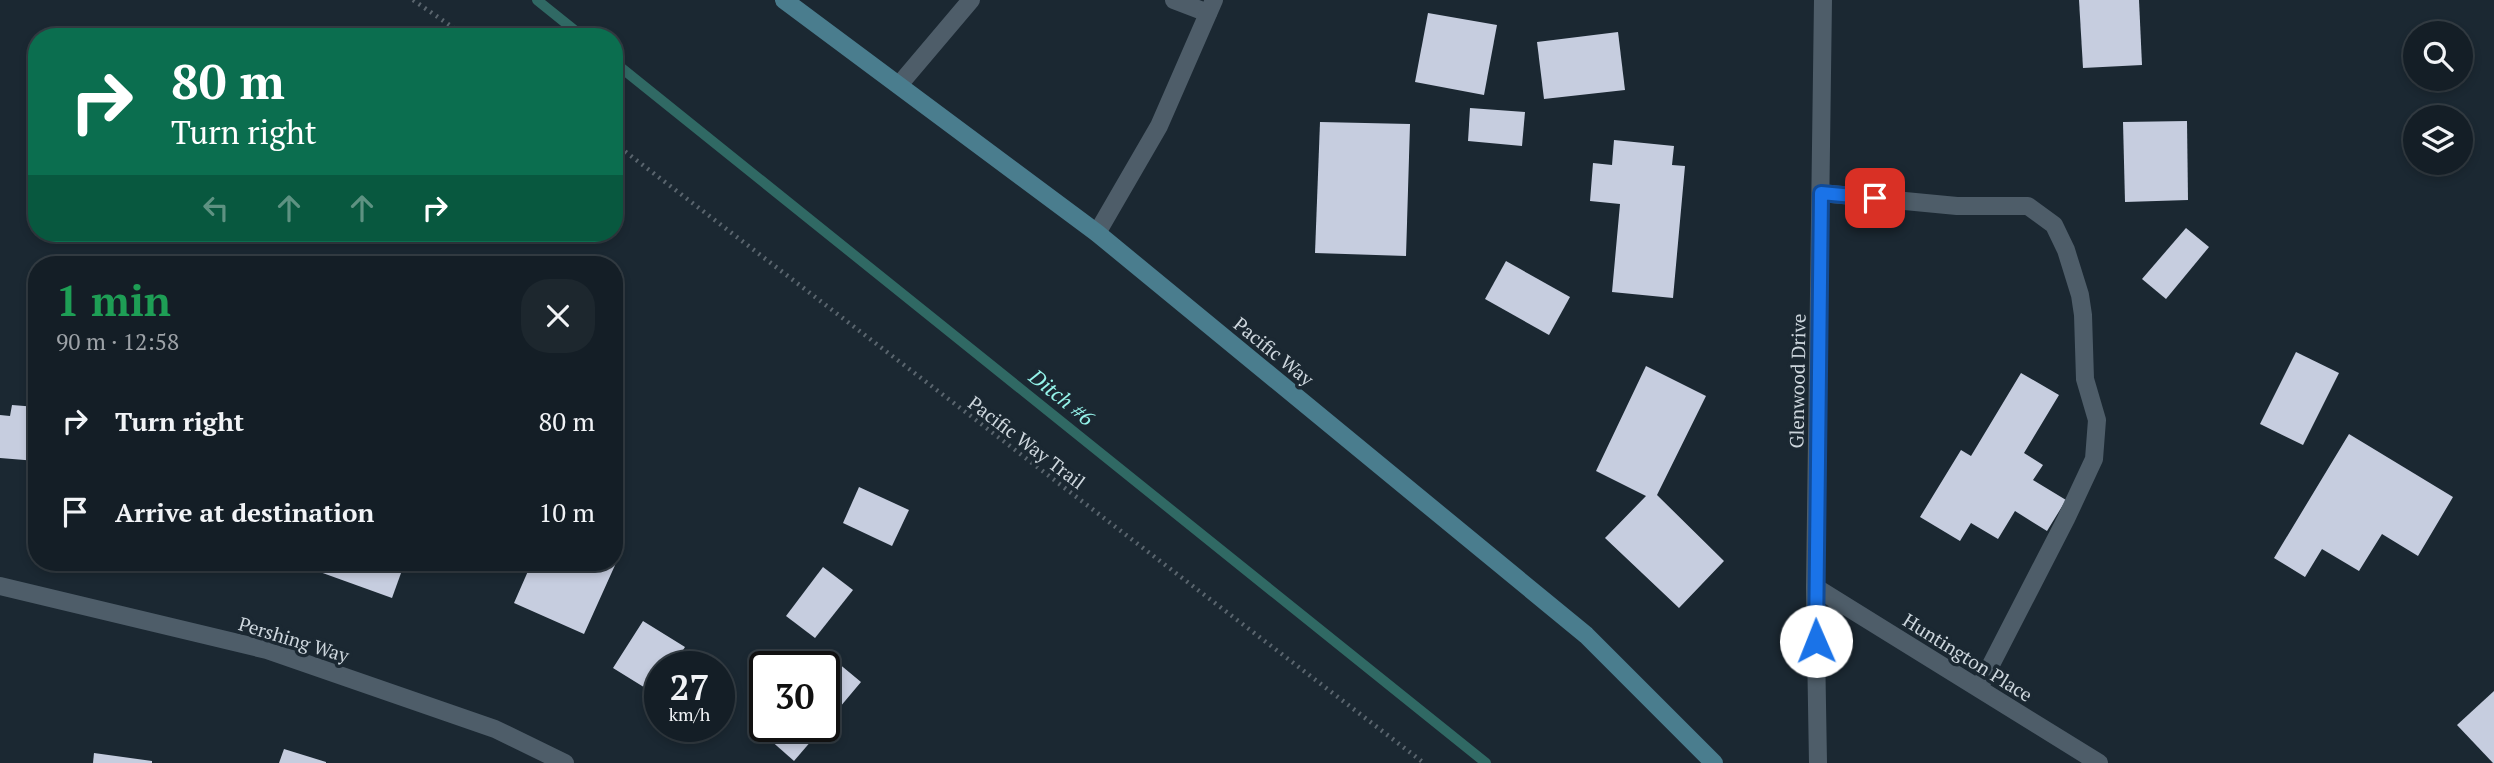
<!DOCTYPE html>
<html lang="en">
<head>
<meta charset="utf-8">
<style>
	:root { --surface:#141e26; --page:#1d272e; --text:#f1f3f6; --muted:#9da2a7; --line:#333c43 }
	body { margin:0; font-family:"PT Serif",serif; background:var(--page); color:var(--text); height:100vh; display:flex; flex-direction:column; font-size:26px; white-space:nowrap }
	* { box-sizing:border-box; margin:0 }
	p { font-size:23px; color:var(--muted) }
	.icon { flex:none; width:38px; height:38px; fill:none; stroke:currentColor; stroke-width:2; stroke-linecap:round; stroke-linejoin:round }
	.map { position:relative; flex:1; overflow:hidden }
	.side { position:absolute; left:28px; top:256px; width:595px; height:315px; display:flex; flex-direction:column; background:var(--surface); border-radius:28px; box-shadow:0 4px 10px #0003,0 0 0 2px var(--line) }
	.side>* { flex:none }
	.top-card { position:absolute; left:28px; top:28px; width:595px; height:214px; border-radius:28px; box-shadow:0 4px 10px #0003,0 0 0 2px var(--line); background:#0b6e4f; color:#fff; overflow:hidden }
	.buttons { position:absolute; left:2403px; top:21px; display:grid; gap:14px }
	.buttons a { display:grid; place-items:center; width:70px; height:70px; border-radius:50%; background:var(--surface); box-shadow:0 4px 10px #0003,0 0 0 2px var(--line); font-size:35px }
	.speed { position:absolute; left:644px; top:651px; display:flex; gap:14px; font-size:35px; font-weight:700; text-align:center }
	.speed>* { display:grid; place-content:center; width:91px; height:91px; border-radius:50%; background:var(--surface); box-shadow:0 4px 10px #0003,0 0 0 2px var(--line); line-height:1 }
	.speed small { font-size:18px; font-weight:400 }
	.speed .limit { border:4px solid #111; border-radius:10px; background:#fff; color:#111 }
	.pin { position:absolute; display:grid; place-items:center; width:60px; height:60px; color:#fff; margin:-30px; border-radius:14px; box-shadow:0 4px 10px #0006 }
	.me { position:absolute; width:77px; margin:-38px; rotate:359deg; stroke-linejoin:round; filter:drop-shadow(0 0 5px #0008) }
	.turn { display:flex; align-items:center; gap:24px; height:147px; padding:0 28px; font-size:32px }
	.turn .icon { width:91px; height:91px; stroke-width:2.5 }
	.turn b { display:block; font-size:49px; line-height:60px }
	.lanes { display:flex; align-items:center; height:66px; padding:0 28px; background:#0003; justify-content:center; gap:35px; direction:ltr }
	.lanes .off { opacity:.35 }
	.round { display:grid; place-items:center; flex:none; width:74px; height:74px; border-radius:28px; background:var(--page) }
	.summary { display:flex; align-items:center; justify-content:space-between; height:119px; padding:0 28px }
	h1 { font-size:42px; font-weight:600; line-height:52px; color:#1e9e55 }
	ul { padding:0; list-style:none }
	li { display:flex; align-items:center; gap:21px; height:91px; padding:0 28px }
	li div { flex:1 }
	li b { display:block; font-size:26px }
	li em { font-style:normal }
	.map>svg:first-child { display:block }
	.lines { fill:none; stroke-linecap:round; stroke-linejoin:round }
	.stream { stroke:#306964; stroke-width:10 }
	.building { fill:#c6cddf }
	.path { stroke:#5a656e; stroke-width:4.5; stroke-dasharray:2 5; stroke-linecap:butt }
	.lane { stroke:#4e5d69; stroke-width:18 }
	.street { stroke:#4e5d69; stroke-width:18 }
	.secondary { stroke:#4a7d8e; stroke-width:18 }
	.route-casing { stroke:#114b97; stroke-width:18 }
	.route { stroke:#1a73e8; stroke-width:12 }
	.labels { text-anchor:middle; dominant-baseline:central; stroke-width:7; stroke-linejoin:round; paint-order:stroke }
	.street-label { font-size:19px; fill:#cdd6dd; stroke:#1b2832 }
	.water-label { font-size:21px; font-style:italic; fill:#95f3ea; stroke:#1b2832 }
</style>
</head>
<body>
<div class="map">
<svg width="2494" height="763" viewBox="0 0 2494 763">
	<rect width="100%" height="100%" fill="#1b2832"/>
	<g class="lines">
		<g class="stream">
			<polyline points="537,0 583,37"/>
			<polyline points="614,62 1486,763"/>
		</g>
	</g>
	<g class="building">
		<polygon points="2079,0 2139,0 2142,65 2083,68"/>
		<polygon points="1428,13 1497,25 1484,95 1415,82"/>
		<polygon points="1618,32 1625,90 1544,99 1537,42"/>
		<polygon points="1470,108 1525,112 1522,146 1468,141"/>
		<polygon points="2187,121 2188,200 2125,202 2123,122"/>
		<polygon points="1320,122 1410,124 1406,256 1315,253"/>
		<polygon points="1614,140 1674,146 1672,165 1685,166 1673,298 1612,292 1620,204 1590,201 1593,163 1612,165"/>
		<polygon points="2186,228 2209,247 2166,299 2142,279"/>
		<polygon points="1506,261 1570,297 1549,335 1485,299"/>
		<polygon points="2296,352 2339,373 2303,445 2260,424"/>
		<polygon points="1646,366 1706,396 1657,495 1724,561 1679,608 1605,538 1646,496 1596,471"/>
		<polygon points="2021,373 2059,395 2024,453 2043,465 2033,480 2066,500 2047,531 2015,511 1998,539 1971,523 1960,541 1920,517 1961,450 1971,456"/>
		<polygon points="12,405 37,407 37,461 0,458 0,415 10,416"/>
		<polygon points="2349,434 2453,497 2418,556 2382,534 2359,571 2322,549 2305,577 2274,558"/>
		<polygon points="859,487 909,510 892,546 843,523"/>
		<polygon points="308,562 405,562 392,598 306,567"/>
		<polygon points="532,562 546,562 570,572 575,562 616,563 584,634 514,603"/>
		<polygon points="823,567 853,590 815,638 786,616"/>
		<polygon points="643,621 685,647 672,667 660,667 660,687 655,694 613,668"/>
		<polygon points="826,653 861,682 824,726 824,667 814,667"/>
		<polygon points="2494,691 2494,763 2493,763 2457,725"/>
		<polygon points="764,726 824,726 794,761 760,731"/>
		<polygon points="284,749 326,762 326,763 279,763"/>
		<polygon points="94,753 152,761 152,763 93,763"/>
	</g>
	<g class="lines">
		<g class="path">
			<polyline points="413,0 467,37"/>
			<polyline points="614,143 1424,763"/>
		</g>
		<g class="lane">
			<polyline points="1174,0 1208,13"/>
			<polyline points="899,85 971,0"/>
			<polyline points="1821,193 1957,206 2028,206 2054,225 2066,250 2080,295 2083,315 2085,379 2097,420 2094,459 2066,519 1979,688"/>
		</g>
		<g class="street">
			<polyline points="1097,233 1159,126 1214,0"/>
			<polyline points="0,586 267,650 495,729 565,763"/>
			<polyline points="1815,587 2099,763"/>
			<polyline points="1818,763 1815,587 1823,0"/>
		</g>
		<polyline class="secondary" points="784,0 1097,233 1586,635 1714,763"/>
	</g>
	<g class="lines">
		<g class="route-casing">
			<polyline id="route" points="1816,641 1821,193 1875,198"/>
		</g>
		<use href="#route" class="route"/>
	</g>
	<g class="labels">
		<g class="street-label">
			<text transform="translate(1274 351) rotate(39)">Pacific Way</text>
			<text transform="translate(1797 381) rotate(-89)">Glenwood Drive</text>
			<text transform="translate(1027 442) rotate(37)">Pacific Way Trail</text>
			<text transform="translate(294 639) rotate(17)">Pershing Way</text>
			<text transform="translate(1968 657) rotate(32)">Huntington Place</text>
		</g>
		<g class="water-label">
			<text transform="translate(1062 397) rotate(39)">Ditch #6</text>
		</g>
	</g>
</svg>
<div class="buttons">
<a><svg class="icon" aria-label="search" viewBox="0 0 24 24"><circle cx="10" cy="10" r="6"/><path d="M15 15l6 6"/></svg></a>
<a><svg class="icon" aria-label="layers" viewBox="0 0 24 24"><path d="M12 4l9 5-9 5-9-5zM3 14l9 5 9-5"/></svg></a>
</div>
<div class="speed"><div>27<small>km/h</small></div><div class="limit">30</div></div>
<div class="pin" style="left:1875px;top:198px;background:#d93025"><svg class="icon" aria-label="arrive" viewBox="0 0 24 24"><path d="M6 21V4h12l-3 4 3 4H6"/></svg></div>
<svg class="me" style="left:1816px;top:641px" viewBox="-20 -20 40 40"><circle r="19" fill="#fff"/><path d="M0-13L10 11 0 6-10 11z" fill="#1a73e8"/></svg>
<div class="top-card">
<div class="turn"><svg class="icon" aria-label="right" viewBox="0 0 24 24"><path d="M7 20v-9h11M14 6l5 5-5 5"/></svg><div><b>80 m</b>Turn right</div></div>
<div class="lanes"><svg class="icon off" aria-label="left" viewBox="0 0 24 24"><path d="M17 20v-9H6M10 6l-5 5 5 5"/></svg><svg class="icon off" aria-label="ahead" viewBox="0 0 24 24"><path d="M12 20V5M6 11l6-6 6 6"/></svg><svg class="icon off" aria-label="ahead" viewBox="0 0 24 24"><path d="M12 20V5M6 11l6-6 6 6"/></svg><svg class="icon" aria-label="right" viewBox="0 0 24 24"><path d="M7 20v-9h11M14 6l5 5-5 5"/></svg></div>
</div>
<section class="side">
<div class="summary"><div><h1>1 min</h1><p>90 m · 12:58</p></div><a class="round"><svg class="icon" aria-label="close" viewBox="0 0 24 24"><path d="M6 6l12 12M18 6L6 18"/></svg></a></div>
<ul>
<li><svg class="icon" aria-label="right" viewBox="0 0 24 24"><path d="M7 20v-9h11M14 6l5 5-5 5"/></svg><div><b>Turn right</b></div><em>80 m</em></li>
<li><svg class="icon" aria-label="arrive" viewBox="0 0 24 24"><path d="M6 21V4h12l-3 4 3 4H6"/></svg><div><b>Arrive at destination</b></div><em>10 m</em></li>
</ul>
</section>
</div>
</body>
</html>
